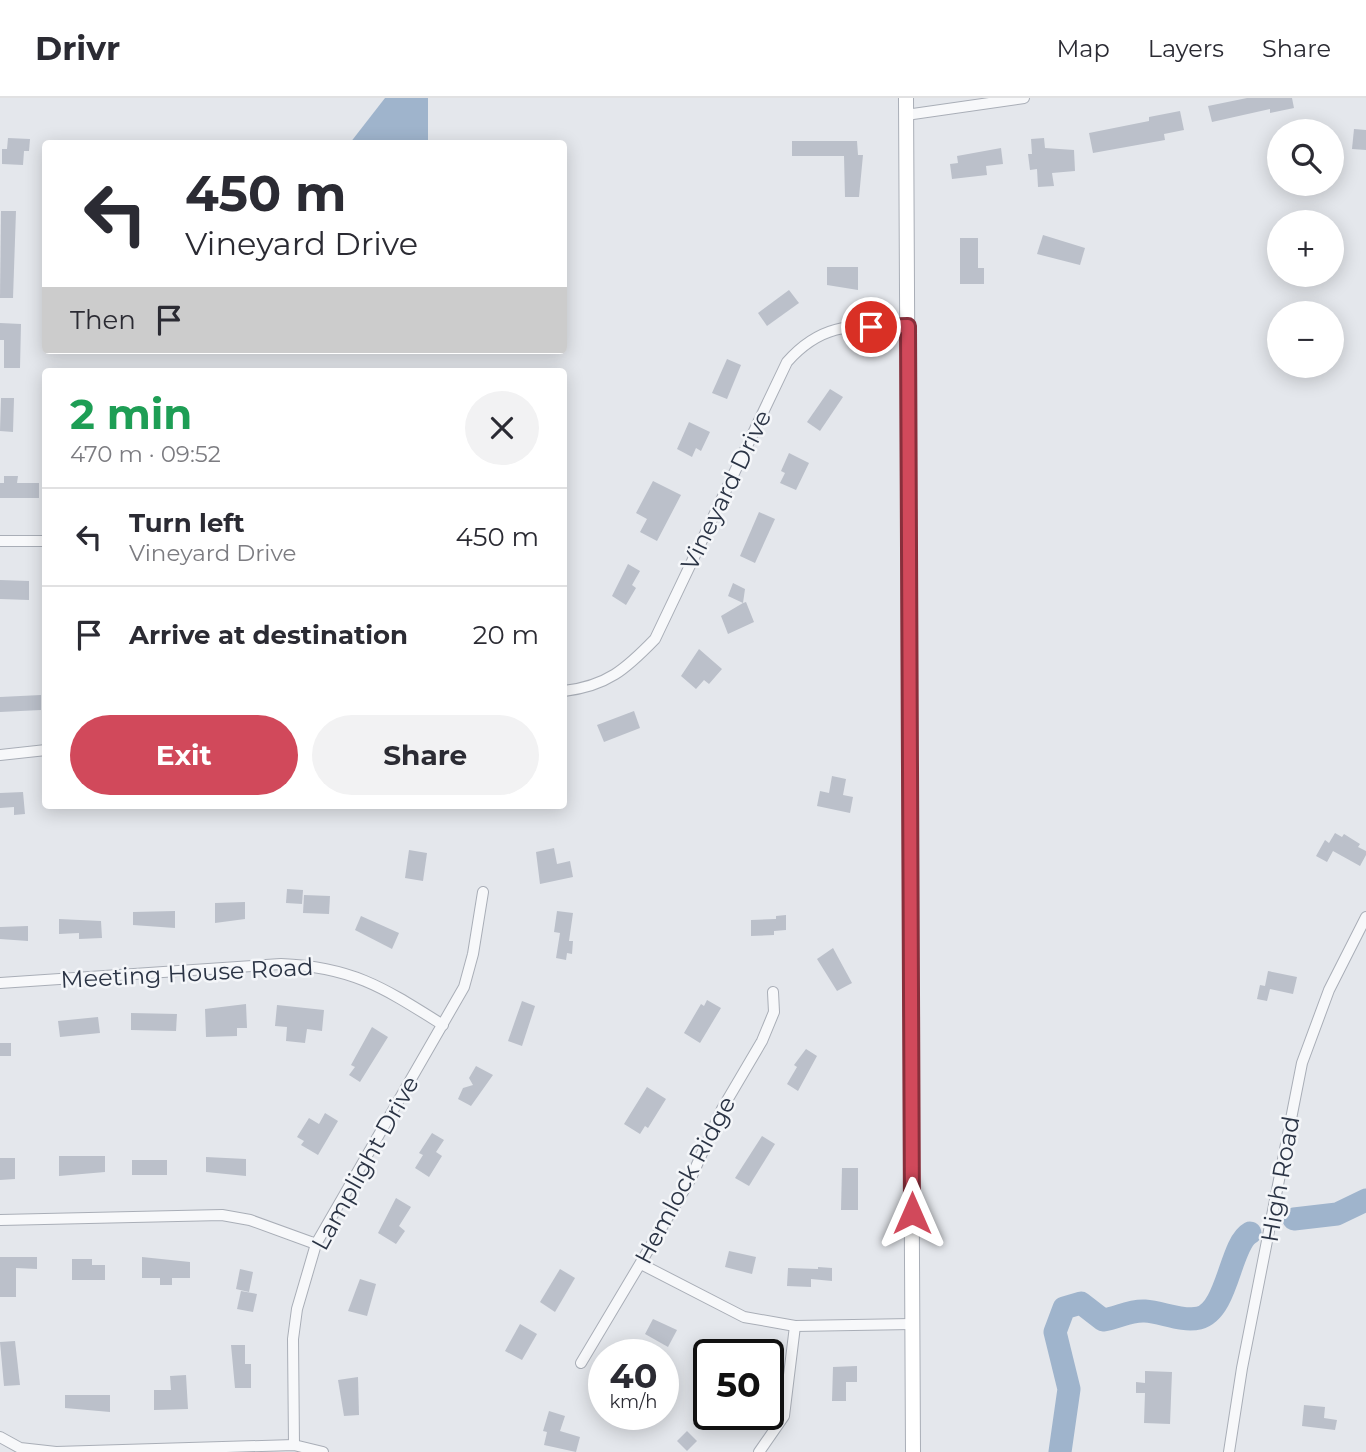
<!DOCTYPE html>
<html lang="en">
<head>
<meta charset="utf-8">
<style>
	:root { --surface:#fff; --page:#f2f2f3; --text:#2b2b33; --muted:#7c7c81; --line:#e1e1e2; --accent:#d1495b }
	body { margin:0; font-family:Montserrat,sans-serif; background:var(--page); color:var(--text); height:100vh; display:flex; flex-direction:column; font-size:26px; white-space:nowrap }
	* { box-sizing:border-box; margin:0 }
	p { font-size:23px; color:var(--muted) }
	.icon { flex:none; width:38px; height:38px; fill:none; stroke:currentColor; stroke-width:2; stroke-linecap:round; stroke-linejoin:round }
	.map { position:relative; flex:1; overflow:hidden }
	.sheet { position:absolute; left:42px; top:270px; width:525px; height:441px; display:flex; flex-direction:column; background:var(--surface); border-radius:7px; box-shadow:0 4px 18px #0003 }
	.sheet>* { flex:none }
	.guide { position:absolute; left:42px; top:42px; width:525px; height:214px; border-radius:7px; box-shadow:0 4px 18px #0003; background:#fff; color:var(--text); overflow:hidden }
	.tools { position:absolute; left:1267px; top:21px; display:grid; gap:14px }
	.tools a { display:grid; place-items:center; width:77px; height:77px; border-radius:50%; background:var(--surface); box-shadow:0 4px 18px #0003; font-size:35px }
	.speed { position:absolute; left:588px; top:1241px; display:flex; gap:14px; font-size:35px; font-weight:700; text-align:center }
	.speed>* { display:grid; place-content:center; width:91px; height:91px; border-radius:50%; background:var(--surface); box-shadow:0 4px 18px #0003; line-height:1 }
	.speed small { font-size:18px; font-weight:400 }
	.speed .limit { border:4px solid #111; border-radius:10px; background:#fff; color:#111 }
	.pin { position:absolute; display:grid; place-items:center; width:60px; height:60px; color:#fff; margin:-30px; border:4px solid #fff; border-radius:50%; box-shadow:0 2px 7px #0007 }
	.me { position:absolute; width:77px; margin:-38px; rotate:0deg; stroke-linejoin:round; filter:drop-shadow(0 0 5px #0008) }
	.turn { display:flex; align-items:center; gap:24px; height:147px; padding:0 28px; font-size:32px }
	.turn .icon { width:91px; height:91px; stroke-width:2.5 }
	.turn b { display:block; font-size:49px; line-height:60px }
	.then { display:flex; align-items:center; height:66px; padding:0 28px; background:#0003; gap:14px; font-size:26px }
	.round { display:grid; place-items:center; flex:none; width:74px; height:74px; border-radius:37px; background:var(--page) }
	.summary { display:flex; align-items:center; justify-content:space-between; height:119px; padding:0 28px }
	h1 { font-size:42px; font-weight:700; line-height:52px; color:#1e9e55 }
	.cta { display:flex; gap:14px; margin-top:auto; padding:14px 28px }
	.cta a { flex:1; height:80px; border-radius:42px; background:var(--accent); color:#fff; font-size:28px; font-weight:700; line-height:80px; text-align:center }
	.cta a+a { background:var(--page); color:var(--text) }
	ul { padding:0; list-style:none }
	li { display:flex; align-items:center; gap:21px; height:98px; padding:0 28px; border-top:2px solid var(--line) }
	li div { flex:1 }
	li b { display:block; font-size:26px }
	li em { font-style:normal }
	header { display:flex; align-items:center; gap:42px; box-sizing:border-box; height:98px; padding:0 35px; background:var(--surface); border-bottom:2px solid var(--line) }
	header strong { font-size:33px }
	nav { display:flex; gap:38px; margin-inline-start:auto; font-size:24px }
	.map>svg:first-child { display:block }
	.water { fill:#9fb4cc }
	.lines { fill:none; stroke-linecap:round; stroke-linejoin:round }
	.river { stroke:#9fb4cc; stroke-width:23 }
	.building { fill:#bbc0ca }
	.street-casing { stroke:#a9aeb7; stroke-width:12 }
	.secondary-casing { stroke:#a9aeb7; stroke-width:16 }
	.street { stroke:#f7f8fa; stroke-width:10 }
	.secondary { stroke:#fff; stroke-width:14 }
	.route-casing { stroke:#882f3b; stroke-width:18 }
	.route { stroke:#d1495b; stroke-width:12 }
	.labels { text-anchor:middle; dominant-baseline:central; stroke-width:5; stroke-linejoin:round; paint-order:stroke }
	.street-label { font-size:24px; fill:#2b3445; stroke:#f4f6f9 }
</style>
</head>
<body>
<header>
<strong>Drivr</strong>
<nav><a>Map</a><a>Layers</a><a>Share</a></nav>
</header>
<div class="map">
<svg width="1366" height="1354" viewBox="0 0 1366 1354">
	<rect width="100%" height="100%" fill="#e4e7ec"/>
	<polygon class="water" points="385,0 428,0 428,45 350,45"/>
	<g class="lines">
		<g class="river">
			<polyline points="1294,1121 1337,1116 1366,1102"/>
			<path d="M1060,1354l9,-63 -14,-57 9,-24 17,-5 22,17c15,-2 26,-10 42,-9 17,1 37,11 54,7 29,-7 31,-74 51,-85"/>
		</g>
	</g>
	<g class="building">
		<polygon points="1247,0 1292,0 1294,10 1270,15 1270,11 1212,24 1208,8"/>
		<polygon points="1180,13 1184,32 1164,36 1165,42 1093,55 1089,35 1149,23 1149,19"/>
		<polygon points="1354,31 1366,32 1366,52 1352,51"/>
		<polygon points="8,40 30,41 29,53 24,53 23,67 2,66 2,51 7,51"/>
		<polygon points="1044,40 1045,50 1074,52 1075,73 1052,75 1054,88 1038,89 1037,71 1030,72 1028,56 1032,56 1031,41"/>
		<polygon points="792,43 857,43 858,57 863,57 859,99 845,99 844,58 792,58"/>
		<polygon points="1001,50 1003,66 986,68 987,77 952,81 950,66 958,65 957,58"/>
		<polygon points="1,113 16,113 13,200 0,200"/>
		<polygon points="1043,137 1085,150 1080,167 1037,156"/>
		<polygon points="960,140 978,140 978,170 984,170 984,186 960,186"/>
		<polygon points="827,169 858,169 858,192 827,187"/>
		<polygon points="789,192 799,205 767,228 758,215"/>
		<polygon points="0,225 21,226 20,270 4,270 4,242 0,242"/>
		<polygon points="727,261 741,267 727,301 712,295"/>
		<polygon points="830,291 843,299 820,333 807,324"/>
		<polygon points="1,300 14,300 13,334 0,333"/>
		<polygon points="689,324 710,334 701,353 696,350 692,359 677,351"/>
		<polygon points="789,355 809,365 796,392 780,385 785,375 781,373"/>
		<polygon points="4,378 18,378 17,385 39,385 39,400 0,400 0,385 4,385"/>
		<polygon points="653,383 681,397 657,443 640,434 647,421 636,415"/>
		<polygon points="759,414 775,421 755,465 740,458"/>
		<polygon points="628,466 640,473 632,487 636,490 626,507 612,498"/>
		<polygon points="0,482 29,483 29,502 0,501"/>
		<polygon points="733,485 745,491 743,505 746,504 754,524 728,536 721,518 743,505 728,498"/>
		<polygon points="699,551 722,571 709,586 704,582 696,591 681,578"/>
		<polygon points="41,597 41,612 0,614 0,599"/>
		<polygon points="634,613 640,630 604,644 597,627"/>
		<polygon points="832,678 846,681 843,697 853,699 850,715 817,708 820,693 829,695"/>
		<polygon points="23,694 25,716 14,717 14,709 0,710 0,695"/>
		<polygon points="1335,735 1342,739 1344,736 1360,746 1358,749 1366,753 1366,757 1360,768 1333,753 1327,764 1316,758 1325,742 1329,745"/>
		<polygon points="554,750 557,766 570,763 573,779 540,786 536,754"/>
		<polygon points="409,752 427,755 423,783 405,780"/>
		<polygon points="287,791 303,792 302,806 286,805"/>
		<polygon points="304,797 330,798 329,816 303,815"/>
		<polygon points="245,804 245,821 215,825 215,805"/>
		<polygon points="175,813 175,830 133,827 133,814"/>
		<polygon points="557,813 573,815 569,843 573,843 572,856 567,855 566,862 556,860 560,835 554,834"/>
		<polygon points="786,817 786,832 774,833 774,837 751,838 751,822 776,821 776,818"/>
		<polygon points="361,818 399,835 392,851 355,832"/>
		<polygon points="59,821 101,823 102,840 79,841 79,835 59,836"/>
		<polygon points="28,828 28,843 0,841 0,829"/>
		<polygon points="833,850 852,885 837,893 817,861"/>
		<polygon points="1268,873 1297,879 1293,896 1270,891 1267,903 1257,901 1260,887 1265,888"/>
		<polygon points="707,902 721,910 700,945 684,935 701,906 704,908"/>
		<polygon points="522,903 535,908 522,948 508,943"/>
		<polygon points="246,906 247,930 237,930 237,938 206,939 205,911"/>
		<polygon points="277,907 324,912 322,933 307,931 305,945 286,943 287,929 275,928"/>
		<polygon points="131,915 177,916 176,933 131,932"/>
		<polygon points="98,919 100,935 60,939 58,923"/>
		<polygon points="372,929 388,939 360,984 349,977 355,969 351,967"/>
		<rect x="0" y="945" width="11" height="13"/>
		<polygon points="806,951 817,958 798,993 787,986 797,969 794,967"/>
		<polygon points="476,968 493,977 471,1008 458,1001 463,990 473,987 469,980"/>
		<polygon points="647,989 666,1001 648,1030 645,1028 640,1036 624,1026"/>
		<polygon points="325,1015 338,1023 318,1057 301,1047 304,1043 297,1039 309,1020 319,1026"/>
		<polygon points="432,1035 444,1042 436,1054 442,1058 429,1079 415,1070 423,1057 419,1055"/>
		<polygon points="762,1038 775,1046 749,1088 735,1080"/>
		<polygon points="59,1058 105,1058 105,1074 59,1078"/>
		<polygon points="206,1059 246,1061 246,1078 206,1074"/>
		<polygon points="0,1060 15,1060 15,1081 0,1082"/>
		<rect x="132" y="1062" width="35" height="15"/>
		<polygon points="842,1070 858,1070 858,1112 841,1112"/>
		<polygon points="396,1100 411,1109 399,1128 405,1133 396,1146 378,1135"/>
		<polygon points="729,1153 756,1159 752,1176 725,1169"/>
		<polygon points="0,1159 37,1159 37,1171 16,1170 16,1199 0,1199"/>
		<polygon points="142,1159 190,1164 190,1180 172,1180 172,1187 160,1187 160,1180 142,1180"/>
		<polygon points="72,1161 92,1161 92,1167 105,1167 105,1182 72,1182"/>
		<polygon points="818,1169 832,1170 832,1183 811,1181 811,1189 787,1188 788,1170 818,1171"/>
		<polygon points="240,1171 253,1174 249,1194 236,1191"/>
		<polygon points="560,1171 575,1180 555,1214 540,1204"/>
		<polygon points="360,1181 376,1186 367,1218 348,1213"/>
		<polygon points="241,1193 257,1196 253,1214 237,1211"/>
		<polygon points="653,1221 677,1232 668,1249 645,1236"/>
		<polygon points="520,1226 537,1236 522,1262 505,1253"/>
		<polygon points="15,1243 20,1287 4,1288 0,1244"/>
		<polygon points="231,1247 245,1247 245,1266 251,1266 251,1290 235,1290"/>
		<polygon points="857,1268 857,1284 846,1284 846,1303 832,1303 833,1269"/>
		<polygon points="1145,1273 1172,1274 1170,1326 1144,1325 1145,1295 1136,1295 1136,1284 1145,1285"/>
		<polygon points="186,1277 188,1311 154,1312 154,1292 171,1292 170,1278"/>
		<polygon points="358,1279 359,1317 344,1318 338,1282"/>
		<polygon points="65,1297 110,1297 110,1314 65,1310"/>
		<polygon points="1304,1307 1325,1309 1324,1320 1337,1322 1335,1332 1302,1328"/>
		<polygon points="549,1313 565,1318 560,1333 580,1339 576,1354 544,1347 547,1334 543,1333"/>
		<polygon points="687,1333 697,1343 687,1353 677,1343"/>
	</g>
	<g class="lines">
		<g class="street-casing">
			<g id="street">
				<polyline points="906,17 1024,0"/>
				<polyline points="0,443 46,443"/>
				<path d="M564,593c43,-5 62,-22 91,-52l132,-277c37,-42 70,-36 121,-36"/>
				<polyline points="0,657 46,652"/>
				<path d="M0,885l281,-19c72,3 103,24 162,61"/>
				<polyline points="0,1122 222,1117 250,1122 316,1146"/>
				<polyline points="641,1166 744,1219 795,1228 912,1226"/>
				<polyline points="581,1265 690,1082 722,1011 762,943 774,914 773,894"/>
				<polyline points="0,1339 20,1350 56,1354 294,1347 323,1354"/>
				<polyline points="294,1347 293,1241 297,1211 316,1146 464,889 473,856 483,794"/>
				<polyline points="759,1354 784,1318 795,1228"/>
				<polyline points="1229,1354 1242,1270 1302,965 1329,892 1366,819"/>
			</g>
		</g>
		<g class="secondary-casing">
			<polyline id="secondary" points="906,0 913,1354"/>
		</g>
		<use href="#street" class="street"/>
		<use href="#secondary" class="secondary"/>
	</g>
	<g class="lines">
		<g class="route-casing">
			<polyline id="route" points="871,229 908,228 912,1115"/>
		</g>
		<use href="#route" class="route"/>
	</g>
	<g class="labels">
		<g class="street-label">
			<text transform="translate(726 392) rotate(-64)">Vineyard Drive</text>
			<text transform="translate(187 875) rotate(-3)">Meeting House Road</text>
			<text transform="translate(365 1065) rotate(-61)">Lamplight Drive</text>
			<text transform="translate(1280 1081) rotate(-80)">High Road</text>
			<text transform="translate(685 1082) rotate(-62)">Hemlock Ridge</text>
		</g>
	</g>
</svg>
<div class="tools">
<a><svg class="icon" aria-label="search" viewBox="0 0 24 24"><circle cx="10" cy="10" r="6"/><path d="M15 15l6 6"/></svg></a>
<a>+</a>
<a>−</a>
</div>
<div class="speed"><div>40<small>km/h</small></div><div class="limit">50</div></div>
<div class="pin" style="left:871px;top:229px;background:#d93025"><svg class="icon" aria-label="arrive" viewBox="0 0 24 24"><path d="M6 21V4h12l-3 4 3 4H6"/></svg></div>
<svg class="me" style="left:912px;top:1115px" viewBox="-20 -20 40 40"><path d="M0-17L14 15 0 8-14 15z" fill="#d1495b" stroke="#fff" stroke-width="4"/></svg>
<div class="guide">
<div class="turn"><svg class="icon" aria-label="left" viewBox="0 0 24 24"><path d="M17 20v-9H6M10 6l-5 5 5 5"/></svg><div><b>450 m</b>Vineyard Drive</div></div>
<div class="then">Then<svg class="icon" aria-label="arrive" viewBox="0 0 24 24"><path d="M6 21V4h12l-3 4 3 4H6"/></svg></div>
</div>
<section class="sheet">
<div class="summary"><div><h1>2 min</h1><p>470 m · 09:52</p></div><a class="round"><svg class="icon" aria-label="close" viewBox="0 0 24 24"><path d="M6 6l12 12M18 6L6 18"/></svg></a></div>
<ul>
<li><svg class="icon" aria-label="left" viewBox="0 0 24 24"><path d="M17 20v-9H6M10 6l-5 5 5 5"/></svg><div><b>Turn left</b><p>Vineyard Drive</p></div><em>450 m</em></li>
<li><svg class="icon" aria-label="arrive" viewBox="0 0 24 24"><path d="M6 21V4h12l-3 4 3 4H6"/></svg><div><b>Arrive at destination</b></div><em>20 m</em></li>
</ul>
<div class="cta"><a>Exit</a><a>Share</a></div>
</section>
</div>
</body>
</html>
